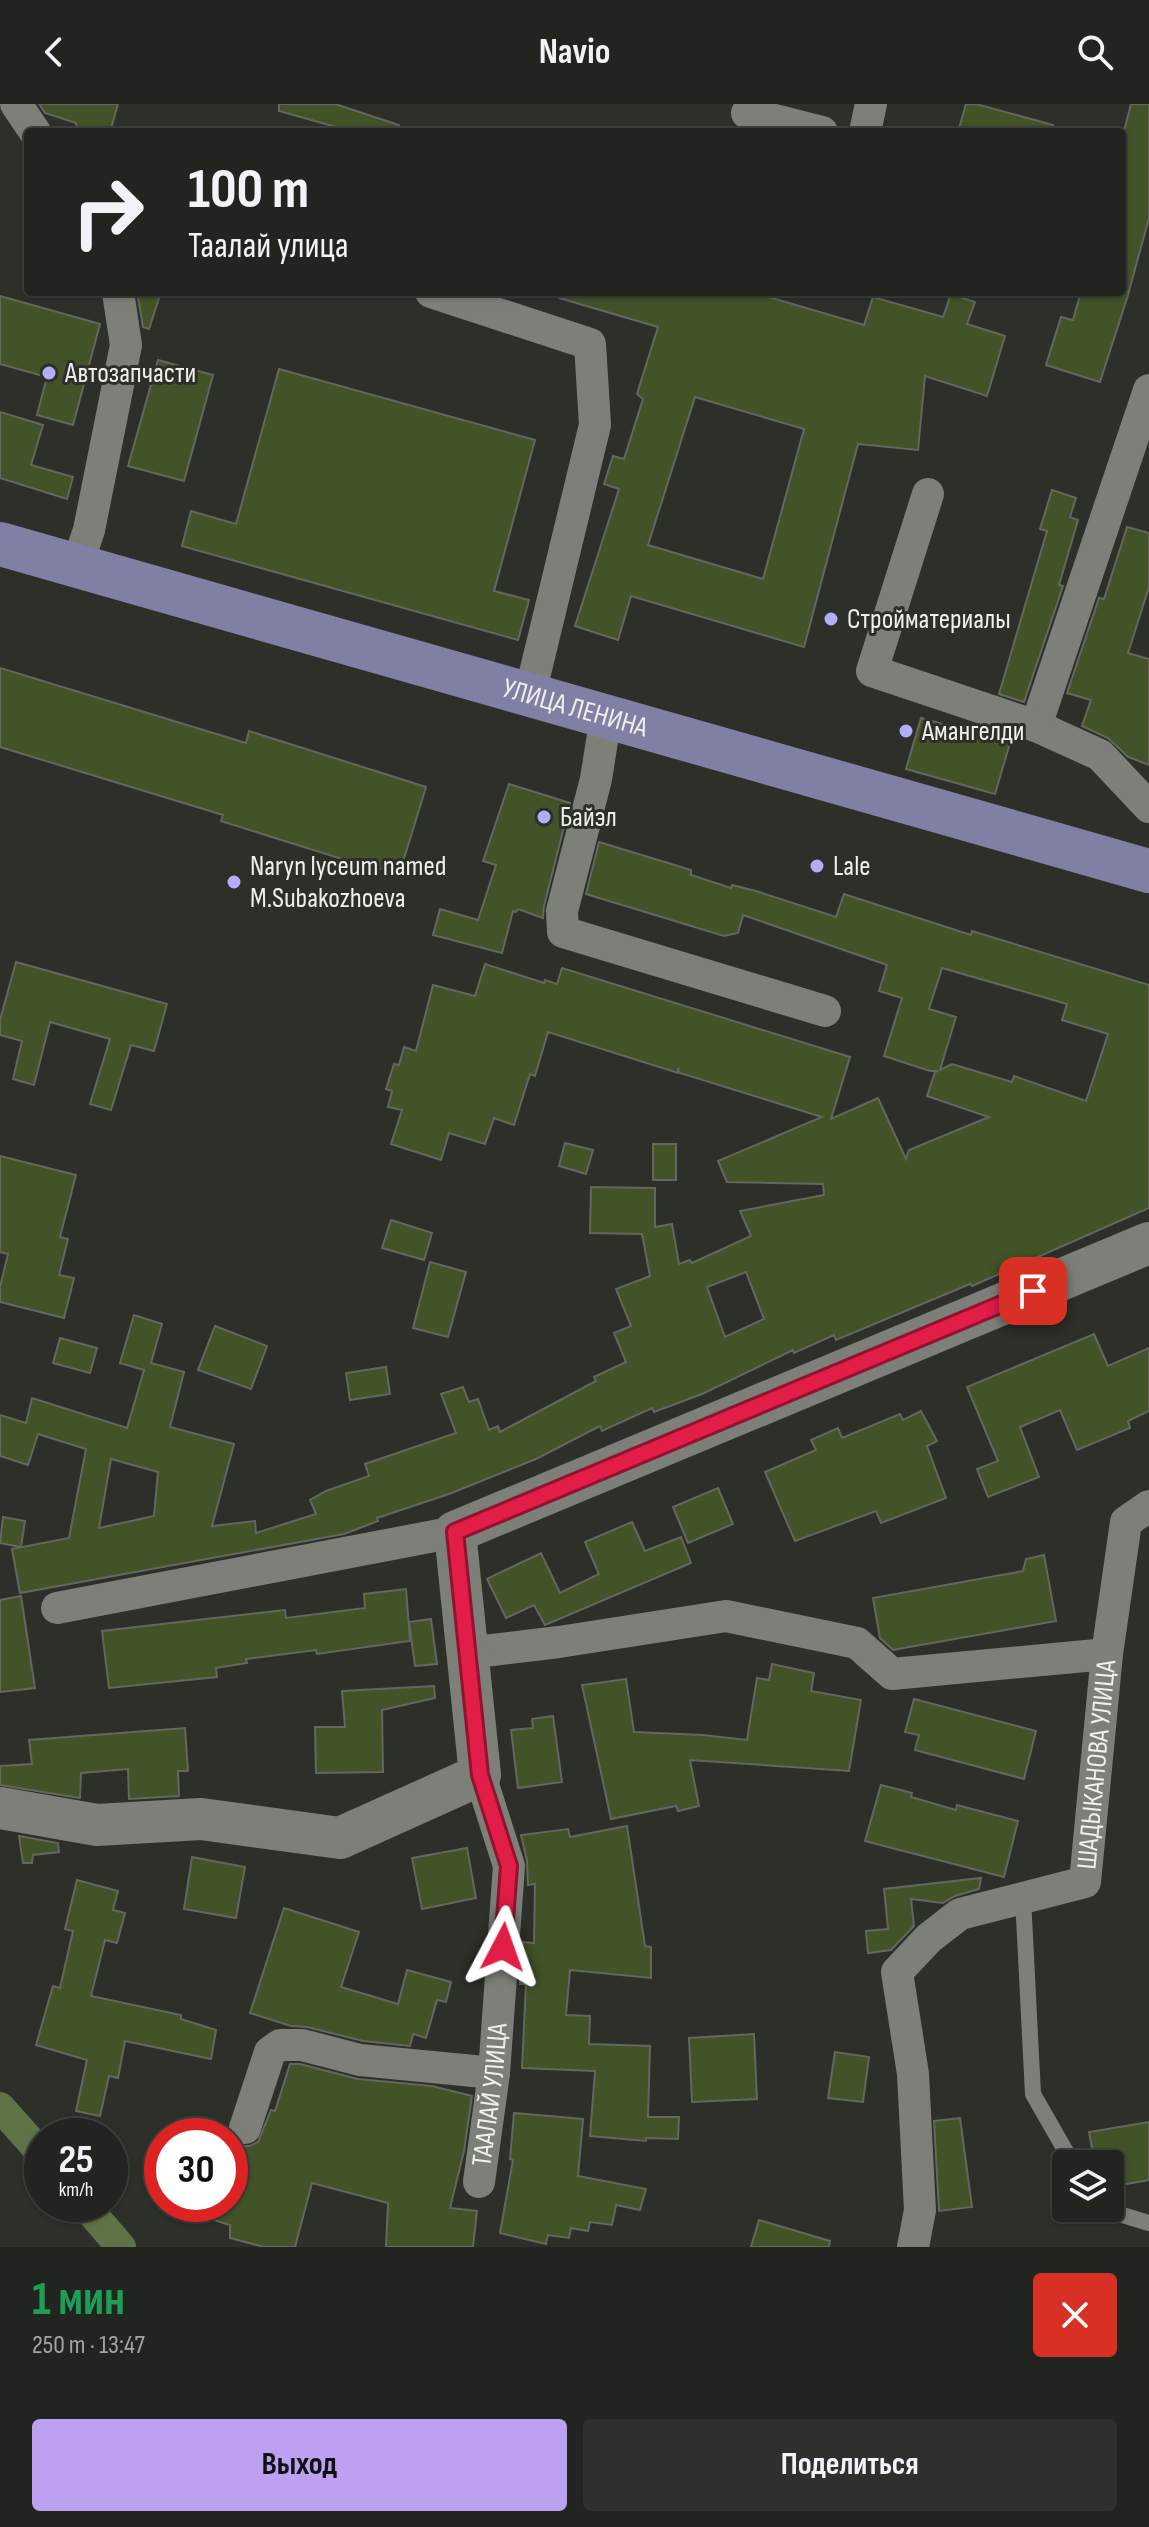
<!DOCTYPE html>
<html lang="ru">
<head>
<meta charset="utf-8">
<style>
	:root { --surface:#21241f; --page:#2d302c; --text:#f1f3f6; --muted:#a2a4a4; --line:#3e413d; --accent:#bca0f2 }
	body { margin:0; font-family:"Sofia Sans Condensed",sans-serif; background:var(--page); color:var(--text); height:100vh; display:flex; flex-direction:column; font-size:30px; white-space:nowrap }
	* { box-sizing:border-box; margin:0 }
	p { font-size:26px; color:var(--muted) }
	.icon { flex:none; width:44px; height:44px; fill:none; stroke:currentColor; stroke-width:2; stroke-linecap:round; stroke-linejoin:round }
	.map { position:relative; height:2143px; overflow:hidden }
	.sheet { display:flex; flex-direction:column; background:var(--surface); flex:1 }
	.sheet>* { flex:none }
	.hud { position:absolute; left:24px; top:24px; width:1102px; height:168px; border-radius:8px; box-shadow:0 2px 6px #0004,0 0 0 2px var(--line); background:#21241f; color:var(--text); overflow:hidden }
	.tools { position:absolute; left:1052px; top:2046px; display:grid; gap:16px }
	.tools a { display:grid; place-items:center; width:72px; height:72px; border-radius:8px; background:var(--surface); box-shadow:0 2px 6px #0004,0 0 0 2px var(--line); font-size:40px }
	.speed { position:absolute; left:24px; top:2014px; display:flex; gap:16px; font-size:40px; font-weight:700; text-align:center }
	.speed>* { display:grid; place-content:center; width:104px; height:104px; border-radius:50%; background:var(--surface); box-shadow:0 2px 6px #0004,0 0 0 2px var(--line); line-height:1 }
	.speed small { font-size:20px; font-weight:400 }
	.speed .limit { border:12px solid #d22; background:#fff; color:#111 }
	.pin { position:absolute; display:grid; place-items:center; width:68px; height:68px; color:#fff; margin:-34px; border-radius:16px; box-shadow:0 4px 12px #0006 }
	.me { position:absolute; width:88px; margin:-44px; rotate:4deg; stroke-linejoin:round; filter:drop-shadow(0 0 6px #0008) }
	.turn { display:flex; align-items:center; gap:28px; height:168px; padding:0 32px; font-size:36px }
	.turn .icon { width:104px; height:104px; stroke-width:2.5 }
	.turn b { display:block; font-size:56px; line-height:68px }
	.round { display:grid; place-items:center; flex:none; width:84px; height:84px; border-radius:8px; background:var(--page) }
	.headline { display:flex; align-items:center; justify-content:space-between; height:136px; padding:0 32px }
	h1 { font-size:48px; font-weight:700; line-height:60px; color:#1e9e55 }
	.primary-button { display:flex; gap:16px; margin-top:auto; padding:16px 32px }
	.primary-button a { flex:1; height:92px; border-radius:8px; background:var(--accent); color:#111; font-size:32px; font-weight:700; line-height:92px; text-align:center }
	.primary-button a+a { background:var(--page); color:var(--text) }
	header { display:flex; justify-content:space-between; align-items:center; height:104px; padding:0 32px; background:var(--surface); font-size:36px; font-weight:700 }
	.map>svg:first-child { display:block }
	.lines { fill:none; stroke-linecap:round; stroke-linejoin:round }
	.canal { stroke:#607346; stroke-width:30 }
	.building { fill:#415327; stroke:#63675f; stroke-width:2; fill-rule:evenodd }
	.service { stroke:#7c8078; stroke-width:16 }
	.minor { stroke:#7c8078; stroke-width:32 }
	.tertiary { stroke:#7c8078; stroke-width:42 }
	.primary { stroke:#807fa4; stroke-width:44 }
	.route-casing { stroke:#92132f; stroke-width:20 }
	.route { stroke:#e11d48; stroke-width:14 }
	.poi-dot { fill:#b2adf9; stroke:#2c3029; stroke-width:3 }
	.labels { text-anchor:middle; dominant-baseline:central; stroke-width:6; stroke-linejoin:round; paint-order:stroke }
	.poi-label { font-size:28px; fill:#eef0ec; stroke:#2c3029; text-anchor:start }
	.street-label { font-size:28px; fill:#eef0ec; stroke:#2c3029 }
</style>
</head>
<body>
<header><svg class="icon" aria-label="back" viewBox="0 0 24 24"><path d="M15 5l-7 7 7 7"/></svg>Navio<svg class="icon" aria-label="search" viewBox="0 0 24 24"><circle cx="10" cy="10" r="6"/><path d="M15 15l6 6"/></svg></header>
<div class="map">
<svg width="1149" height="2143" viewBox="0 0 1149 2143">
	<rect width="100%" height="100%" fill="#2c3029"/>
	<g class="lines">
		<g class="canal">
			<polyline points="0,2003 42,2050"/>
			<polyline points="84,2100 121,2143"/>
		</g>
	</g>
	<g class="building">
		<polygon points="39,0 118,0 110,28 92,28 77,24 76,19 45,9"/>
		<polygon points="279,0 335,0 399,21 396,28 354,28 279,7"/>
		<polygon points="966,0 976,0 1053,21 1052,28 958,28"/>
		<polygon points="1131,0 1149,0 1149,114 1129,187 1122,186 1122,35"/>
		<polygon points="137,188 161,188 149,225 143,223"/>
		<path d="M560,188h192l112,33 9,-28 70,20 8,-23 24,8 -8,22 38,12 -18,60 -62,-20 -7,74 -60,-6 -54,203 -173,-51 -13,44 -43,-14 44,-137 -15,-5 9,-28 11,3 19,-60 -6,-5 21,-67 -99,-29zM695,293l109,32 -41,150 -115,-34z"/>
		<polygon points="1081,188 1129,188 1100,278 1046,261 1061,213 1073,216"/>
		<polygon points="0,192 100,220 73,321 37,311 47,273 0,260"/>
		<polygon points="158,256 213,271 184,377 128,362"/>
		<polygon points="279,265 535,336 494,487 529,496 518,536 182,442 191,407 236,420"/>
		<polygon points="0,308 43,321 31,361 73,373 67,395 0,374"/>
		<polygon points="1052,386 1076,394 1070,413 1078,416 1059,481 1063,482 1024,598 999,590 1047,427 1040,425"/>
		<polygon points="1127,423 1149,429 1149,483 1128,549 1149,555 1149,661 1128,653 1108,634 1082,622 1091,596 1067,589 1099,494 1104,495"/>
		<polygon points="0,564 246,639 249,627 426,683 403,758 377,766 221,717 223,711 0,643"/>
		<polygon points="921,614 1010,639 995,690 906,665"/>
		<polygon points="509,680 570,699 544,802 543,814 518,805 516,808 513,807 502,849 433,831 440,805 478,816 496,761 483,757"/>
		<path d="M599,738l92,28v5l40,13 1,-3 24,6 80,26 8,-23 127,41 1,-4 177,54v223l-177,78 -2,-2 -134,56 -2,-5 -40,18 -1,-3 -91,44 -48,18 -2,-4 -50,23 -2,-5 -64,33 -87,35 -72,24 1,3 -34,13 -324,59 -8,-44 57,-11 17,-89 -48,-15 -10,31 -28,-9v-41l26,8 6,-25 95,30 17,-58 -24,-7 14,-48 28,9 -11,39 33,9 -14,55 64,17 -22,82 43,-5 1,12 60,-19 -6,-14 16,-9 43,-15 -4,-12 91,-31 -15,-39 22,-7 6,15 9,-3 11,31 9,-4 2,6 96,-51 -2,-4 32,-15 -12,-29 17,-7 -15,-37 34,-13 -8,-42 -52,-1 1,-46 64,1v39l17,-3 7,40 11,-4 2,3 59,-27 -11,-25 84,-16 -1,-11 -96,-2 -9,-21 104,-44 -142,-44 -2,-5v5l-130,-41 -13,44 -5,-2 -16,51 -20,-7 -9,26 -36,-11 -8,27 -50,-16 11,-34 -14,-3 4,-16 -6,-2 8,-25 5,1 5,-18 12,4 17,-66 42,11 10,-32 59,19 1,-3 12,4 5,-16 288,89 -19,62 47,-21 28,61 3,-9 80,-33 -62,-21 8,-24 3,-1h-8l-46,-15 18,-58 -23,-7 8,-26 -144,-50 -5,18 -14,3 -138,-42zM942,864l125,36 -5,16 46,14 -22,67 -72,-25 -2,6 -60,-18 -12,6 16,-53 -27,-8zM746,1168l18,47 -39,18 -18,-50zM111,1355l47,13 -4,44 -55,12z"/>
		<polygon points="16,858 167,900 154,947 131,941 111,1006 90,1000 110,935 50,918 34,981 13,975 22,937 0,931 0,916"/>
		<polygon points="565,1039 593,1046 586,1070 559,1062"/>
		<rect x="653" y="1040" width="23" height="36"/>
		<polygon points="0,1052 76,1071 60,1133 68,1135 59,1171 74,1174 64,1214 0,1198 0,1183 8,1150 0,1148"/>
		<polygon points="391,1116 432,1129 424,1156 382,1144"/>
		<polygon points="430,1158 466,1168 448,1233 413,1224"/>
		<polygon points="215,1222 267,1242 251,1285 198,1266"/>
		<polygon points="1094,1230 1108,1262 1149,1244 1149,1307 1128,1317 1130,1324 1077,1346 1060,1306 1020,1323 1039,1373 988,1393 977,1365 998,1357 967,1283"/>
		<polygon points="60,1234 97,1244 90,1269 53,1259"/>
		<polygon points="386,1263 390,1290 350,1296 346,1269"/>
		<polygon points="921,1307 937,1337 927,1342 946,1394 881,1419 876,1407 795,1437 765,1368 816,1346 811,1336 838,1324 842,1334 900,1310 903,1316"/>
		<polygon points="718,1384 733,1420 688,1439 673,1403"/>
		<polygon points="3,1413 25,1417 21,1443 0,1439"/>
		<polygon points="632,1418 645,1447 681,1433 691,1459 545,1521 534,1501 506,1514 487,1475 541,1449 560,1489 599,1470 585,1438"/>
		<polygon points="1044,1451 1056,1517 893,1546 880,1534 873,1494 1023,1467 1026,1455"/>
		<polygon points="406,1485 410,1537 317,1550 316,1546 246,1555 247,1559 216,1564 217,1573 109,1584 102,1527 285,1506 286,1514 365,1504 364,1490"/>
		<polygon points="21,1492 35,1584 0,1588 0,1496"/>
		<polygon points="431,1515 437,1560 415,1562 409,1518"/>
		<polygon points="772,1560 814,1569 811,1587 861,1596 849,1667 690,1656 699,1702 678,1707 676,1702 611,1715 582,1581 626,1575 634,1628 703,1631 747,1636 757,1574 769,1576"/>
		<polygon points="434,1582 435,1594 382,1606 383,1668 316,1669 315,1623 345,1623 342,1587"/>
		<polygon points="914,1595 1036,1627 1024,1675 915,1646 919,1631 905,1628"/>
		<polygon points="553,1612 562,1678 518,1684 511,1626 533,1624 532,1615"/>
		<polygon points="185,1624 188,1667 178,1667 179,1692 129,1695 128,1665 81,1669 80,1694 0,1681 0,1662 32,1660 29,1636"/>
		<polygon points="881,1681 912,1689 911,1693 956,1706 957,1701 1018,1717 1004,1773 865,1737"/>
		<polygon points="627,1722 645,1842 651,1843 651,1874 570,1866 566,1911 590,1912 589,1940 650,1942 648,2013 679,2013 678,2035 646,2034 646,2037 590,2032 595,1967 522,1964 526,1880 520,1880 523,1838 534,1839 535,1780 528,1781 527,1757 521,1731 568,1725 570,1733"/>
		<polygon points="19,1732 58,1739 59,1748 33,1751 32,1759 23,1759"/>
		<polygon points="467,1744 476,1794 422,1805 412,1754"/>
		<polygon points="192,1753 245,1763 236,1814 184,1805"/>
		<polygon points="981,1774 979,1785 955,1792 943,1799 911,1795 914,1822 891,1846 868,1849 866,1827 888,1825 884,1785"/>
		<polygon points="77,1776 118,1787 113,1806 125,1809 117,1839 105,1836 91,1892 181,1911 181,1915 216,1926 211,1955 125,1937 118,1974 109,1972 100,2012 76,2007 87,1956 36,1941 53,1882 60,1884 73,1827 65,1825"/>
		<polygon points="284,1804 359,1828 341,1883 398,1900 407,1866 451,1878 446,1898 437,1896 426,1934 413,1930 410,1942 363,1937 307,1923 291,1922 250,1909"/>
		<polygon points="754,1930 757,1995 692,1998 689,1934"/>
		<polygon points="835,1948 869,1953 863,1998 828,1994"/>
		<polygon points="290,1960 300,1960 358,1975 432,1982 472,1992 464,2047 450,2104 477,2107 473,2143 386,2143 388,2099 312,2079 295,2143 264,2143 230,2134 230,2121 179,2105 180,2100 230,2100 230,2035 240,2042 250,2042 258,2038 271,2006 275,2007"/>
		<polygon points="514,2009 583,2015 578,2072 646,2085 640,2106 616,2101 612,2121 590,2118 588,2127 571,2124 569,2134 548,2131 546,2140 500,2129 513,2056 510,2055"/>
		<polygon points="960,2014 972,2103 939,2107 934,2017"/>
		<polygon points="1149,2018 1149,2076 1110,2083 1110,2060 1095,2060 1089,2028"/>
		<polygon points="759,2116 830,2137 829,2143 751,2143"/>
	</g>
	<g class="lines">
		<g class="service">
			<polyline points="1023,1794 1033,1990 1073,2060"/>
			<polyline points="1100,2104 1149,2119"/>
		</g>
		<g class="minor">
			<polyline points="16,0 35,28"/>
			<polyline points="747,9 822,28"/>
			<polyline points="865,28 871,0"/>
			<polyline points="431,188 590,240 595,321 530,590"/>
			<polyline points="1149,286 1036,622 1100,651 1149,703"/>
			<polyline points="928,390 872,567 1036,622"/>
			<polyline points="77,461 89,426 126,241 118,188"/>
			<polyline points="606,612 596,675 562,807 563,828 825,907"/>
			<polyline points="57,1504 455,1428"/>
			<polyline points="468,1549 559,1538 726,1512 857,1539 892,1570 1107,1550"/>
			<polyline points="245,2024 270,1948 280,1941 302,1941 360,1956 494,1969"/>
			<path id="s1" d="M479,2078l15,-109 15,-207 -29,-91"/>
			<path id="s2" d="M913,2143l7,-37 -7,-136 -16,-102 32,-34 31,-24 125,-32 22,-228 19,-132 23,-16"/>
		</g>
		<polyline class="tertiary" points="0,1704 97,1721 201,1715 340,1734 480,1671 455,1428 1149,1139"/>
		<path class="primary" id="s3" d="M0,440l1149,327"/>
	</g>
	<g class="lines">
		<g class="route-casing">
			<polyline id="route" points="503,1843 509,1762 480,1671 455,1428 1033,1187"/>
		</g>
		<use href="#route" class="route"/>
	</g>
	<g class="poi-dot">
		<circle cx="49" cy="269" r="8"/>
		<circle cx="831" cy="515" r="8"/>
		<circle cx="906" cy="627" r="8"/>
		<circle cx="544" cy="713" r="8"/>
		<circle cx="817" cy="762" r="8"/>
		<circle cx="234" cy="778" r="8"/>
	</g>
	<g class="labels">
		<g class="poi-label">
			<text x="65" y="269">Автозапчасти</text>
			<text x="847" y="515">Стройматериалы</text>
			<text x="922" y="627">Амангелди</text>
			<text x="560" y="713">Байэл</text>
			<text x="250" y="762">Naryn lyceum named<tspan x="250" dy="32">M.Subakozhoeva</tspan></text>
			<text x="833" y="762">Lale</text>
		</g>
		<g class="street-label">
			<text stroke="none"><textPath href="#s3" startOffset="598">УЛИЦА ЛЕНИНА</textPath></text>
			<text stroke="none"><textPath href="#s2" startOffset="610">ШАДЫКАНОВА УЛИЦА</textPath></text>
			<text stroke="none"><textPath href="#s1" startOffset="88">ТААЛАЙ УЛИЦА</textPath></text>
		</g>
	</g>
</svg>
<div class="tools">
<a><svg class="icon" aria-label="layers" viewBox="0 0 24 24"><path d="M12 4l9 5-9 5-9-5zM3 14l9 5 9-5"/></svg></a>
</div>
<div class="speed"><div>25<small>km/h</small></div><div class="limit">30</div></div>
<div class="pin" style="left:1033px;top:1187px;background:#d93025"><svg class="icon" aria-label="arrive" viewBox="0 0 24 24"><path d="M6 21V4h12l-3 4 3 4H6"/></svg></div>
<svg class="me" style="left:503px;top:1843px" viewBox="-20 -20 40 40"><path d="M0-17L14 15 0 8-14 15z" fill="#e11d48" stroke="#fff" stroke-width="4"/></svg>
<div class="hud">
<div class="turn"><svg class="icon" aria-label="right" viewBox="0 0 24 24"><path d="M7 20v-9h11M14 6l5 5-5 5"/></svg><div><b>100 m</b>Таалай улица</div></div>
</div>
</div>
<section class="sheet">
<div class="headline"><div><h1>1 мин</h1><p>250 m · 13:47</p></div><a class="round" style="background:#d93025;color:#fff"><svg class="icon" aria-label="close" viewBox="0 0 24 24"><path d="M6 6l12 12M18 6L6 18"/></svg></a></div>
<div class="primary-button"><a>Выход</a><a>Поделиться</a></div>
</section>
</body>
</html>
